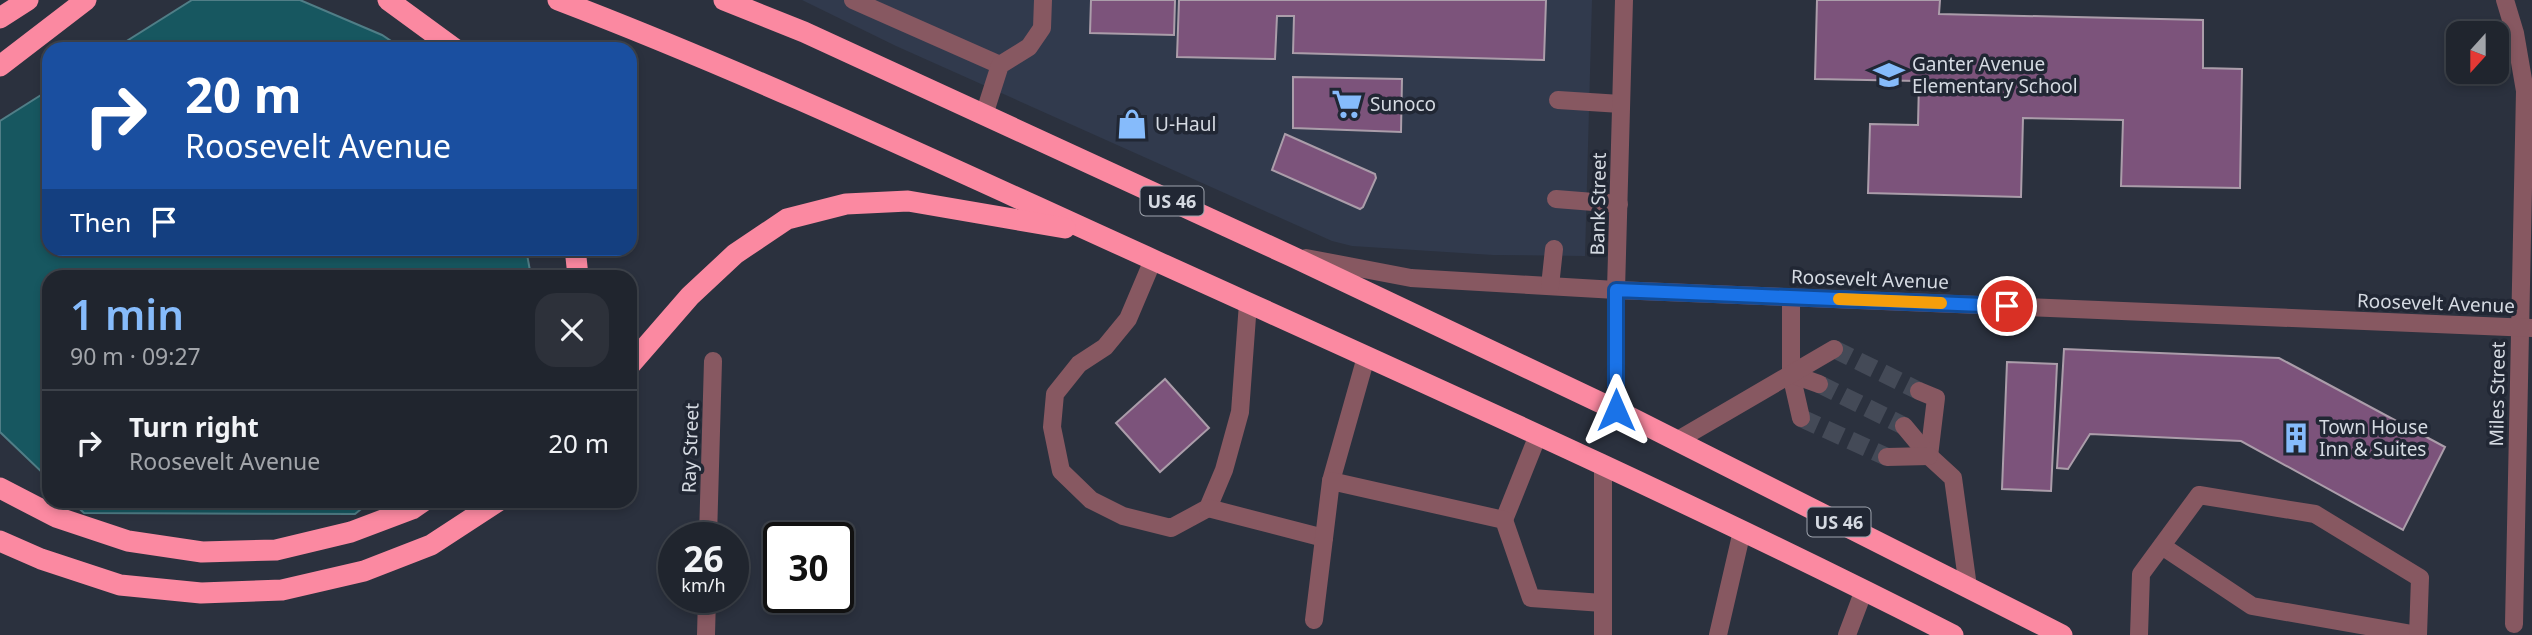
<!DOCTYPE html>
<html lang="en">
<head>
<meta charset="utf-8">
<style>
	:root { --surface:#20252e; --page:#2d313a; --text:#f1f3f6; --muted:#a2a5aa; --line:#3d424a; --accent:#86bbfb }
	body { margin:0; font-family:"Noto Sans",sans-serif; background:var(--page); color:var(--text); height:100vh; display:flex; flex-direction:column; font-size:26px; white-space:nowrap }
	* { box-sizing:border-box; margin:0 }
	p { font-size:23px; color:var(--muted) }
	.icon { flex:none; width:38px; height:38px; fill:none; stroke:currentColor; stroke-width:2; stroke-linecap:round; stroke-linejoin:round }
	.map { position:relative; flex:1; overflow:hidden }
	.side { position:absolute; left:42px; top:270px; width:595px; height:238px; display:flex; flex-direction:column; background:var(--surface); border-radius:21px; box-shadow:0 4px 10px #0003,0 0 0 2px var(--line) }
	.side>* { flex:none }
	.top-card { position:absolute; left:42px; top:42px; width:595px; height:214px; border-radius:21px; box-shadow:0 4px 10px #0003,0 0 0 2px var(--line); background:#1a4fa0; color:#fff; overflow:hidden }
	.needle { width:46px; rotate:201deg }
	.fabs { position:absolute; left:2446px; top:21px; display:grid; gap:14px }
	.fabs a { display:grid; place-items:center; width:63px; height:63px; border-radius:14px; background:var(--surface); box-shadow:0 4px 10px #0003,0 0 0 2px var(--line); font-size:35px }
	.speed { position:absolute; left:658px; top:522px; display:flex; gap:14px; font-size:35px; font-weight:700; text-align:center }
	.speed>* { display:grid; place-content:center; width:91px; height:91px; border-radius:50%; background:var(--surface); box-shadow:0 4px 10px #0003,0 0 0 2px var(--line); line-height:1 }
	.speed small { font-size:18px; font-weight:400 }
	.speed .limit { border:4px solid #111; border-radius:10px; background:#fff; color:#111 }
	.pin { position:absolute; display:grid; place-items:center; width:60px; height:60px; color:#fff; margin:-30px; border:4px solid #fff; border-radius:50%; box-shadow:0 2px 7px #0007 }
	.me { position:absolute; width:77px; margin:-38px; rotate:0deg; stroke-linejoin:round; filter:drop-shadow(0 0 5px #0008) }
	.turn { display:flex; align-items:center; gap:24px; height:147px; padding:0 28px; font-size:32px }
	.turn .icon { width:91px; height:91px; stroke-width:2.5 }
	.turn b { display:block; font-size:49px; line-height:60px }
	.then { display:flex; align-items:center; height:66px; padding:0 28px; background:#0003; gap:14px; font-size:26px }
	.round { display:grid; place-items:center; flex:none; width:74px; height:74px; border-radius:21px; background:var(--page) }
	.overview { display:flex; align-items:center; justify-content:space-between; height:119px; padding:0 28px }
	h1 { font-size:42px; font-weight:600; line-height:52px; color:var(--accent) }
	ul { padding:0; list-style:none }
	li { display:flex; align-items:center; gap:21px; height:105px; padding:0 28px; border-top:2px solid var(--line) }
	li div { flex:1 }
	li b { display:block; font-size:26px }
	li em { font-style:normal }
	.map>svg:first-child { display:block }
	.built { fill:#313a4d }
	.water { fill:#175760; stroke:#507e87; stroke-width:2 }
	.building { fill:#7c537b; stroke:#ab9daa; stroke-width:2 }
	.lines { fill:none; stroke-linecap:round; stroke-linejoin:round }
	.minor-tunnel { stroke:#444a57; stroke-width:18; stroke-dasharray:18 9; stroke-linecap:butt }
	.minor { stroke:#875861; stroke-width:18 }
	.highway { stroke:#fb89a1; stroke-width:21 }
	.route-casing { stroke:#114b97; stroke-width:18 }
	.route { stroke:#1a73e8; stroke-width:12 }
	.slow { stroke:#f59e0b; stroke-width:12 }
	.labels { text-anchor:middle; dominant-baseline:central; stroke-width:7; stroke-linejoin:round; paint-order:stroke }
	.shield { fill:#212734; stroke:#9fa4ae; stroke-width:2 }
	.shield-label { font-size:18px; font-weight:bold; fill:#d5dae2 }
	.poi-label { font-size:19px; fill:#d5dae2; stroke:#212734; text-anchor:start }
	.street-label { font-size:19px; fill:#d5dae2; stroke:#212734 }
</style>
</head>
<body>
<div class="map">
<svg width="2532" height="635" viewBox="0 0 2532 635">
	<rect width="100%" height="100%" fill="#2b313e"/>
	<polygon class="built" points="802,0 1592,0 1585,256 1493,255 1352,246 1332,241 896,46"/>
	<g class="water">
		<polygon points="192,0 300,0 382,35 403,49 114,49"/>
		<polygon points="49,90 49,248 526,249 531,276 49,276 49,479 0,432 0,121"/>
		<polygon points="71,501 371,501 355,514 84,513"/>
	</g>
	<g class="building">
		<polygon points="1091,0 1175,0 1174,35 1090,33"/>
		<polygon points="1179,0 1546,0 1544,60 1293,53 1294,16 1277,16 1275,59 1177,57"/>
		<polygon points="1817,0 1940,0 1939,14 2203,20 2203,68 2242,69 2240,188 2121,186 2123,120 2023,118 2021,197 1868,193 1870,124 1918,125 1919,81 1815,79"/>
		<polygon points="1293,77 1402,79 1401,132 1293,128"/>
		<polygon points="1285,134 1375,174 1376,178 1363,207 1360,209 1272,170"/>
		<polygon points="2064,349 2279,358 2445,447 2403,530 2241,441 2090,434 2068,469 2057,468"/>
		<polygon points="2007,362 2057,364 2051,491 2002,489"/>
		<polygon points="1165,379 1209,428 1160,472 1116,423"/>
	</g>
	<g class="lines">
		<g class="minor-tunnel">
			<polyline points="1834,349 1919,391"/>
			<polyline points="1819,384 1904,426"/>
			<polyline points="1801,418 1887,457"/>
		</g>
		<g class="minor">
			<polyline points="853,0 1000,65"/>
			<polyline points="2505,0 2515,33 2525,91 2514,624"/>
			<polyline points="1558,100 1621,104"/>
			<polyline points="984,115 1000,65 1029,47 1042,28 1043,0"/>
			<polyline points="1556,199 1619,204"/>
			<polyline points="1306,258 1411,278 1616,290 2532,328"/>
			<polyline points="1153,260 1128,319 1105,347 1079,364 1055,394 1052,427 1061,471 1091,500 1123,516 1171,528 1208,508 1224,470 1240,412 1248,303"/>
			<polyline points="1550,286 1554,249"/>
			<polyline points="1791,297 1791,374 1801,418"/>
			<polyline points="1791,374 1819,384"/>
			<polyline points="1919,391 1936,398 1929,456"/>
			<polyline points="1616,410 1616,290 1624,0"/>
			<polyline points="1904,426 1929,456 1953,478 1968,587"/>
			<polyline points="1678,440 1834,349"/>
			<polyline points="1887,457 1929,456"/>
			<polyline points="1331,481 1366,357"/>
			<polyline points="1208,508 1324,538"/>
			<polyline points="1504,520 1538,435"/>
			<polyline points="708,537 713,361"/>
			<polyline points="2162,546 2252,606 2418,635"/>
			<polyline points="1314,620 1331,481 1504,520 1531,598 1603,603"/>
			<polyline points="706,635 707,597"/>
			<polyline points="1603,635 1603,465"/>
			<polyline points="1718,635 1742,531"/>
			<polyline points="1847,635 1864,590"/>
			<polyline points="2139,635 2141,574 2199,495 2315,514 2420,578 2418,635"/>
		</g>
		<g class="highway">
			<polyline points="388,0 455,49"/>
			<path d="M558,0c204,78 401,172 600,262 267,121 534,240 795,373"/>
			<polyline points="724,0 804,32 1291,256 1616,410 2062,635"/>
			<polyline points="0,18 28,0"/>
			<polyline points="0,66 86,0"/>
			<polyline points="575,248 578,276"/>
			<polyline points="630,365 690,296 735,254 787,219 846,204 908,201 1065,228"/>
			<polyline points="0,488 56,517 128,541 202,552 276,550 351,532 412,509 425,500"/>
			<polyline points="0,541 41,559 120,585 201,593 282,590 364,571 431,545 500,500"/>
		</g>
	</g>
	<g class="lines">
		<g class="route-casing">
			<polyline id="route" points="1616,410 1616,290 2007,306"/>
		</g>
		<use href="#route" class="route"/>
		<polyline class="slow" points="1839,299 1941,303"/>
	</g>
	<defs>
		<g id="school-bare" transform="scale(2.415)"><path d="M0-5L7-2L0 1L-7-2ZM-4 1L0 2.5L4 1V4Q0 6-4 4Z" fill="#86bbfb" stroke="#212734" stroke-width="2.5" paint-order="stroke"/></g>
		<g id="supermarket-bare" transform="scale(2.415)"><path d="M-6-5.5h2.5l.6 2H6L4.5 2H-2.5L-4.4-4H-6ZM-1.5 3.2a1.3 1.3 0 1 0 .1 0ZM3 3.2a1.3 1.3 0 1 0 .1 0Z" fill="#86bbfb" stroke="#212734" stroke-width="2.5" paint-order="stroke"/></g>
		<g id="shop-bare" transform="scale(2.415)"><path d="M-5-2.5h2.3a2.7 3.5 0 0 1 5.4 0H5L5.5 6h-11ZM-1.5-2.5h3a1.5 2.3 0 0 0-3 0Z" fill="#86bbfb" stroke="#212734" stroke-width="2.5" paint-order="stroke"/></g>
		<g id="building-bare" transform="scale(2.415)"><path d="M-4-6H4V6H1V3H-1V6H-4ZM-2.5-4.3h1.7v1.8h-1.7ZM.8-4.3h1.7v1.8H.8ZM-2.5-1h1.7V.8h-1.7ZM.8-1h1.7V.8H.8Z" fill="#86bbfb" stroke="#212734" stroke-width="2.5" paint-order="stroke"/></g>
	</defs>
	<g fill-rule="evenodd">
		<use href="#school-bare" x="1889" y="75"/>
		<use href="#supermarket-bare" x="1347" y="104"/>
		<use href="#shop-bare" x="1132" y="124"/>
		<use href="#building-bare" x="2296" y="438"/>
	</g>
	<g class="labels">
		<g class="shield">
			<rect x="1140.5" y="186.5" width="63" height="29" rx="5"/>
			<rect x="1807.5" y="507.5" width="63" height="29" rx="5"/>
		</g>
		<g class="shield-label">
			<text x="1172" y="201">US 46</text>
			<text x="1839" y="522">US 46</text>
		</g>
		<g class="poi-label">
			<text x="1912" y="64">Ganter Avenue<tspan x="1912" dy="22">Elementary School</tspan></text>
			<text x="1370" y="104">Sunoco</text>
			<text x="1155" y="124">U-Haul</text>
			<text x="2319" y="427">Town House<tspan x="2319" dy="22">Inn &amp; Suites</tspan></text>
		</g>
		<g class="street-label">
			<text transform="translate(1598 204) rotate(-89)">Bank Street</text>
			<text transform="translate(1870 279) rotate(2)">Roosevelt Avenue</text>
			<text transform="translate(2436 303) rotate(2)">Roosevelt Avenue</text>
			<text transform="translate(2497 394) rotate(-89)">Miles Street</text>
			<text transform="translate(690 448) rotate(-88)">Ray Street</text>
		</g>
	</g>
</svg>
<div class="fabs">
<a><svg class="needle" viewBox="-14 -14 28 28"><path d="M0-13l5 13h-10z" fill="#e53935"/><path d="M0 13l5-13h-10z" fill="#a2a5aa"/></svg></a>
</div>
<div class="speed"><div>26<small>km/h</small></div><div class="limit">30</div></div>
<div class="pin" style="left:2007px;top:306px;background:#d93025"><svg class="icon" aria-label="arrive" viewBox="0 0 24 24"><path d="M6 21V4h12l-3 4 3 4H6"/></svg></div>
<svg class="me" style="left:1616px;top:410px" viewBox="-20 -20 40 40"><path d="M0-17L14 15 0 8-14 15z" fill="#1a73e8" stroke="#fff" stroke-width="4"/></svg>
<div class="top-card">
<div class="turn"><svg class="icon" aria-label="right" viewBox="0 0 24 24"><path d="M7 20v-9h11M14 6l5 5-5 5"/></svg><div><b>20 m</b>Roosevelt Avenue</div></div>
<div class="then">Then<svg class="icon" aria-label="arrive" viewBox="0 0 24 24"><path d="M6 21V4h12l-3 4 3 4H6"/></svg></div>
</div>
<section class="side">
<div class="overview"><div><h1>1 min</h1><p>90 m · 09:27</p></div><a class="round"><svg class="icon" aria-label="close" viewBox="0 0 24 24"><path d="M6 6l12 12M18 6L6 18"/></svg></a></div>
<ul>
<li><svg class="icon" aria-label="right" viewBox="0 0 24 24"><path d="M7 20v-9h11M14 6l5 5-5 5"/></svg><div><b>Turn right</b><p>Roosevelt Avenue</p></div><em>20 m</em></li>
</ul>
</section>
</div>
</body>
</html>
